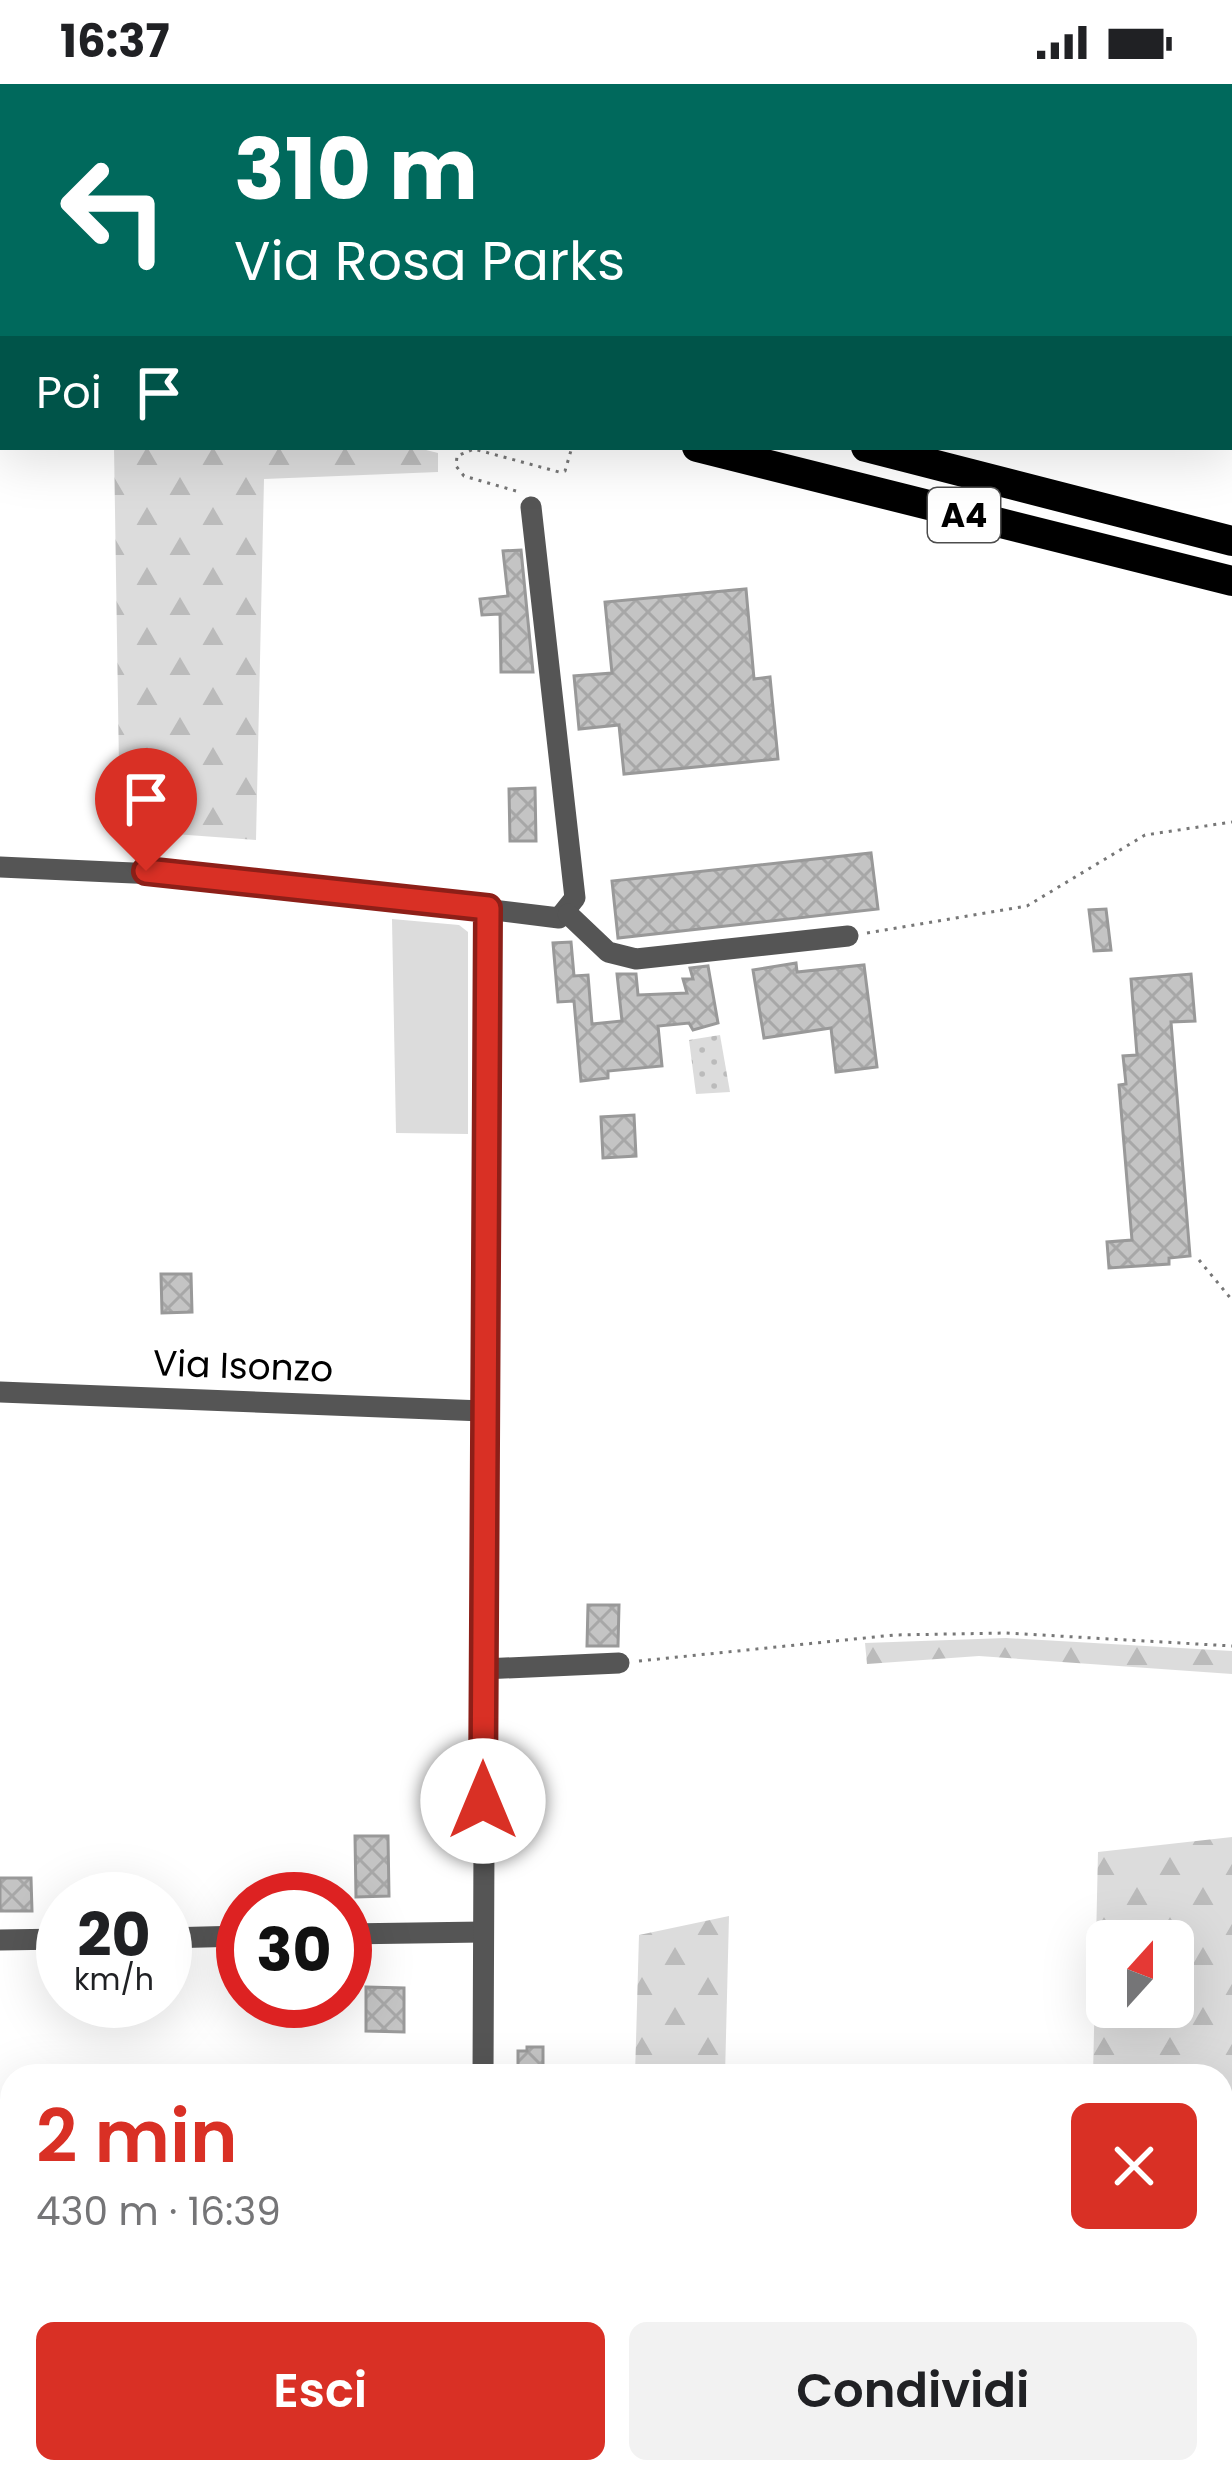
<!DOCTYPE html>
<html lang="it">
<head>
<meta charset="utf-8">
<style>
	:root { --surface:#fff; --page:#f2f2f2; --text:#202124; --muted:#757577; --accent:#d93025 }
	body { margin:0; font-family:Poppins,sans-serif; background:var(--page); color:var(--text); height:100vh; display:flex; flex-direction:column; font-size:45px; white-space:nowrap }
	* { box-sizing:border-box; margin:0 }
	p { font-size:39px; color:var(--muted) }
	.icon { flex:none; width:66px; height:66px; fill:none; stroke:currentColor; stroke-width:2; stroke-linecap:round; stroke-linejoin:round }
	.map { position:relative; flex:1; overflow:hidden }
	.panel { position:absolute; left:0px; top:1980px; width:1233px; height:420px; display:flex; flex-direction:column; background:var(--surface); border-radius:36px 36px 0 0; box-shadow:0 12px 48px #0002 }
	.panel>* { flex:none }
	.top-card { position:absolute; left:0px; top:0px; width:1233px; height:366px; box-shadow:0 12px 48px #0002; background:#00695c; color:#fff; overflow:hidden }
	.needle { width:78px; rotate:21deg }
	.fabs { position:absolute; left:1086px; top:1836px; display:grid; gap:24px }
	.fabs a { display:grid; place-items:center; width:108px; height:108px; border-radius:18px; background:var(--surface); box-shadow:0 12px 48px #0002; font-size:60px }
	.speed { position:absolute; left:36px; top:1788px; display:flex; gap:24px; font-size:60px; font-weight:700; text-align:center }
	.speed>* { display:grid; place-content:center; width:156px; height:156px; border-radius:50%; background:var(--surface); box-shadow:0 12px 48px #0002; line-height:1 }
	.speed small { font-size:30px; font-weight:400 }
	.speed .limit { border:18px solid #d22; background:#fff; color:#111 }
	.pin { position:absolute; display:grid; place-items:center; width:102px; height:102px; color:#fff; margin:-123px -51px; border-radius:50% 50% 50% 0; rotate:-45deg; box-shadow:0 0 12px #0007 }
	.pin .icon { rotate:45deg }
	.me { position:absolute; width:132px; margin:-66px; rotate:0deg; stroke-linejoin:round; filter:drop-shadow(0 0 9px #0008) }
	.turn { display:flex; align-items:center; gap:42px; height:252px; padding:0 36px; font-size:54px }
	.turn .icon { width:156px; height:156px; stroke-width:2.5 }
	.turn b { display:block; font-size:84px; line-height:102px }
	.then { display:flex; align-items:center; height:114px; padding:0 36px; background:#0003; gap:24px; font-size:45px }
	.round { display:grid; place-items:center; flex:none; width:126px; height:126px; border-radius:18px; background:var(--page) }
	.head { display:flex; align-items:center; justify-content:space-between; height:204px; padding:0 36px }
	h1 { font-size:72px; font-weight:600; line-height:90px; color:var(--accent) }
	.button { display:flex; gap:24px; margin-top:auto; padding:24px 36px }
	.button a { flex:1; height:138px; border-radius:18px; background:var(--accent); color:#fff; font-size:48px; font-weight:600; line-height:138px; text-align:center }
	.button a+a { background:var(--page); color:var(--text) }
	.status { display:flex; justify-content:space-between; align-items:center; height:84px; padding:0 60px; background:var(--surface); direction:ltr }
	.status svg { height:33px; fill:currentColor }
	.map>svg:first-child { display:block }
	.green { fill:#dcdcdc }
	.forest { fill:url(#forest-firs); fill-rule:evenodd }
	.garden { fill:url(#garden-dots) }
	.building { fill:url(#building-cross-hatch); stroke:#999; stroke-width:3 }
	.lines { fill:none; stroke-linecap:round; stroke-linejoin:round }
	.highway-tunnel { stroke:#d9d9d9; stroke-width:30; stroke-dasharray:30 15; stroke-linecap:butt }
	.path { stroke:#777; stroke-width:3; stroke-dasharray:3 6; stroke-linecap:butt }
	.minor { stroke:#555; stroke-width:21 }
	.highway { stroke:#000; stroke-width:30 }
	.rail-casing { stroke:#000; stroke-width:10 }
	.rail { stroke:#fff; stroke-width:6; stroke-dasharray:18; stroke-linecap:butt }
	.route-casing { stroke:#8d1f18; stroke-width:30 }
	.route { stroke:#d93025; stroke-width:21 }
	.labels { text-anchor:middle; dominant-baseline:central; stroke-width:12; stroke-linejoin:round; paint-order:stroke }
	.shield { fill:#fff; stroke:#4c4c4c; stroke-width:3 }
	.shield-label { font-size:33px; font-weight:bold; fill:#000 }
	.street-label { font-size:36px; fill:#000; stroke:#fff }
</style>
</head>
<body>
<div class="status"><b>16:37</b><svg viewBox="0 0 49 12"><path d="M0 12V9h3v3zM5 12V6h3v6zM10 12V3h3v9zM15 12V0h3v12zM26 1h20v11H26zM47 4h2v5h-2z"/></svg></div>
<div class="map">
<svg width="1232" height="2400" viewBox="0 0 1232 2400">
	<defs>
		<pattern id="forest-firs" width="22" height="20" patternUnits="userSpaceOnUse" patternTransform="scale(3)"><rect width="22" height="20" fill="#dcdcdc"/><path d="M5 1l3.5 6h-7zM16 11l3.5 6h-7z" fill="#bbb"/></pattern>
		<pattern id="garden-dots" width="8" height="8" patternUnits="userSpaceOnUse" patternTransform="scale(3)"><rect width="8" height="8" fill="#dcdcdc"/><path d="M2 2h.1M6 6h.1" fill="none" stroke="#bbb" stroke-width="1.8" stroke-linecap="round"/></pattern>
		<pattern id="building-cross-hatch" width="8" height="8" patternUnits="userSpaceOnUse" patternTransform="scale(3)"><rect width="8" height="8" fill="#c4c4c4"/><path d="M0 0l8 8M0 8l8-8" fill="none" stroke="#a7a7a7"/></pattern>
	</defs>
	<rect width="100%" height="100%" fill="#fff"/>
	<g class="green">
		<polygon points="584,0 1232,0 1232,170 1230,3 573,3"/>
		<polygon points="392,835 459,841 468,848 468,1050 396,1049"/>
	</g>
	<g class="forest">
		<polygon points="114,363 414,363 438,369 438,388 264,395 256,756 120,746"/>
		<polygon points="1006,1554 1232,1567 1232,1590 979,1572 867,1580 865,1559"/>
		<path d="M1232,1753v624h-11v-385h-128l5,-224zM1173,1857v66h-66v-66z"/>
		<polygon points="729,1832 725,1992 635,1992 639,1851"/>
	</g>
	<polygon class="garden" points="720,951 730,1008 696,1010 689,956"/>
	<g class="building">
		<polygon points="521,466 533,588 501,588 500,530 482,531 480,515 508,512 503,467"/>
		<polygon points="746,505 754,595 770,593 778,675 624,690 619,641 579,645 574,592 612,589 605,518"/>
		<polygon points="535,704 536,757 510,757 509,705"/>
		<polygon points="871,769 878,825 618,854 612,797"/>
		<polygon points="1106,825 1111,866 1094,867 1089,826"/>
		<polygon points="571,858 574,892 588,891 592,940 622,937 617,890 636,890 638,911 687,909 683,895 693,895 690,884 708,882 718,939 693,946 689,939 658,942 662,982 608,987 608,994 581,997 574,917 558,918 553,859"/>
		<polygon points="796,879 797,888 864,881 877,983 836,988 831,944 764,954 753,886"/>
		<polygon points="1191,890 1195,937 1171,938 1190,1172 1169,1174 1169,1180 1109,1184 1107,1158 1132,1156 1119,1001 1126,1000 1123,972 1137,971 1131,895"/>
		<polygon points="634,1031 636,1072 603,1074 601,1033"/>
		<polygon points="161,1190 191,1190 192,1228 162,1229"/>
		<polygon points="588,1521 619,1521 618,1562 587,1562"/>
		<polygon points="355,1752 388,1752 389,1812 356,1813"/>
		<polygon points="0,1794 31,1794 32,1827 0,1827"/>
		<polygon points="366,1903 404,1904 404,1948 366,1947"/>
		<polygon points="527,1963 543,1963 543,1991 518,1991 518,1967 527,1967"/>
	</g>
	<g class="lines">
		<polyline class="highway-tunnel" points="0,142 3,143"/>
		<g class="path">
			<polyline points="1230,253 1232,253"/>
			<polyline points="1122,363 1182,363"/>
			<polyline points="516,407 464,392 456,382 457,372 474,365 559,388 565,387 572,363"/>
			<polyline points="867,849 1027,822 1145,751 1232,738"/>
			<polyline points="1199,1176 1232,1216"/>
			<polyline points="639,1577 894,1551 1006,1549 1232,1562"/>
		</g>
		<g class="minor">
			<polyline points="21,0 33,3"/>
			<polyline points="1230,182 1232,182"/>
			<polyline points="1230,203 1232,202"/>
			<polyline points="0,783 222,793 559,834 575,814 531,423"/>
			<polyline points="568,830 608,868 636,875 848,852"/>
			<polyline points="0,1308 483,1327"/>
			<polyline points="483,1585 619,1579"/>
			<polyline points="345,1850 483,1848"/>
			<polyline points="165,1854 243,1852"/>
			<polyline points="0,1856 63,1855"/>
			<polyline points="483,1992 488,824"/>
			<polyline points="0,2172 12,2172"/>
			<polyline points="0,2316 12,2316"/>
			<polyline points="582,2388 583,2400"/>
			<polyline points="67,2400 68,2388"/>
		</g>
		<g class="highway">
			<polyline points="0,184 3,184"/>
			<polyline points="697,363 1232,497"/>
			<polyline points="866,363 1232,457"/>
		</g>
		<g class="rail-casing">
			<g id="rail">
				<polyline points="0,104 3,104"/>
				<polyline points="1230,343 1232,343"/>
			</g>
		</g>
		<use href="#rail" class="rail"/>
	</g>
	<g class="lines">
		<g class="route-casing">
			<polyline id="route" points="146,787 488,824 483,1717"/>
		</g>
		<use href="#route" class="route"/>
	</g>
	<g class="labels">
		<rect class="shield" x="928" y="404" width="72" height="54" rx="9"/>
		<g class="shield-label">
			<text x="964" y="431">A4</text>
		</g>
		<g class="street-label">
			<text transform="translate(243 1282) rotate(2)">Via Isonzo</text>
		</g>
	</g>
</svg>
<div class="fabs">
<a><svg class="needle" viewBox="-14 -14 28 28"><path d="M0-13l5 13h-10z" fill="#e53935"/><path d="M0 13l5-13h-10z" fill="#757577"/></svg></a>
</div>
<div class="speed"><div>20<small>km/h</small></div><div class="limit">30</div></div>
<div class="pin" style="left:146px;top:787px;background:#d93025"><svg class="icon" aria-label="arrive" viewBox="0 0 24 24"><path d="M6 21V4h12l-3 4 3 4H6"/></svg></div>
<svg class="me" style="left:483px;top:1717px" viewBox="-20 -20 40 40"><circle r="19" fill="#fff"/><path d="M0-13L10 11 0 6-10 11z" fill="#d93025"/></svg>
<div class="top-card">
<div class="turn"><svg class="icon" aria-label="left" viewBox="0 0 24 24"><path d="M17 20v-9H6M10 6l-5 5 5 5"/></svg><div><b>310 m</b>Via Rosa Parks</div></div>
<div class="then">Poi<svg class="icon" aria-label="arrive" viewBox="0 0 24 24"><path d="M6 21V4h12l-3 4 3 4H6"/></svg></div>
</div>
<section class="panel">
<div class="head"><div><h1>2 min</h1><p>430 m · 16:39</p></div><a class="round" style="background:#d93025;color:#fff"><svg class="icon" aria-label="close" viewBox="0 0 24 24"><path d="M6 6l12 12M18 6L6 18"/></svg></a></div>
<div class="button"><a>Esci</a><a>Condividi</a></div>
</section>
</div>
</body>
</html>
